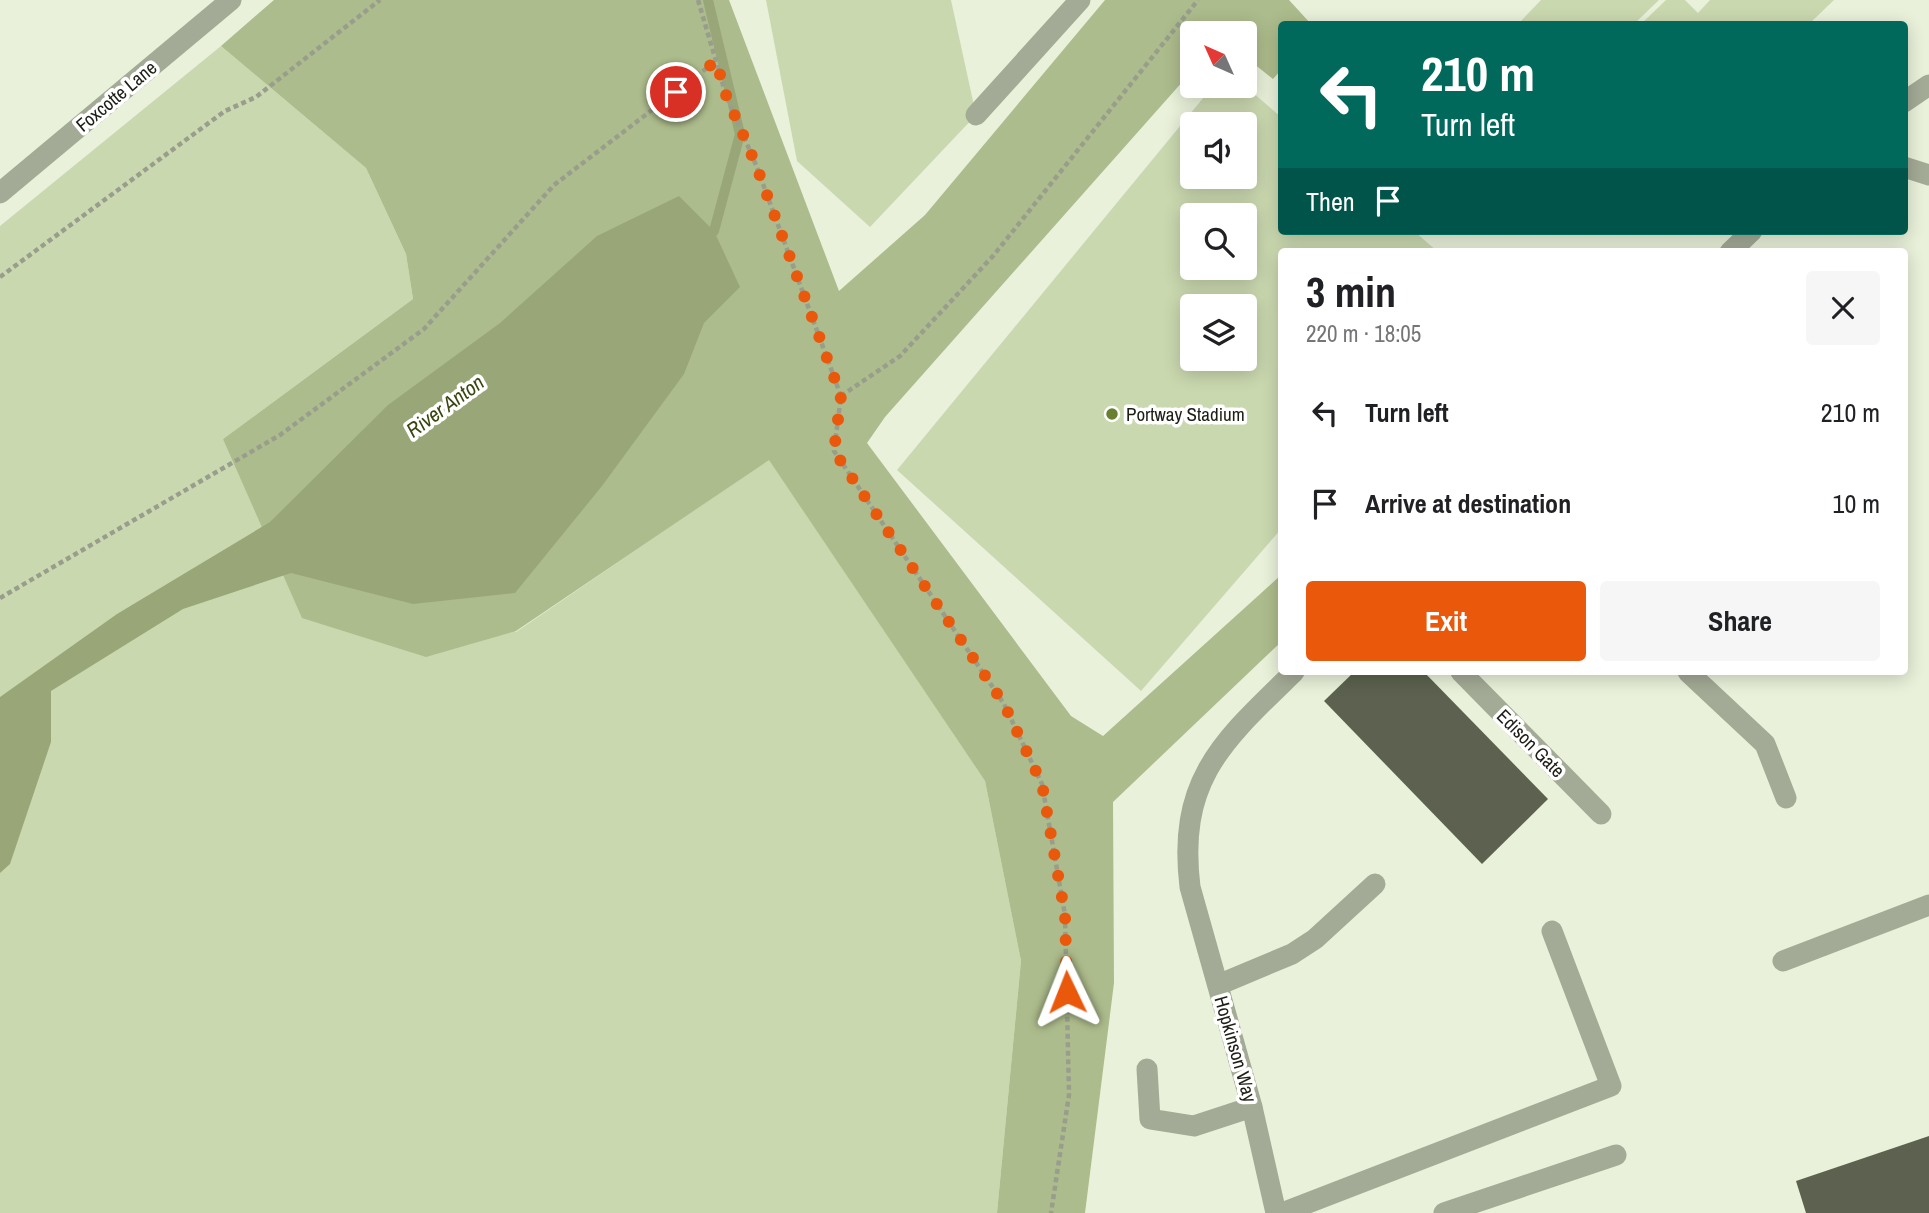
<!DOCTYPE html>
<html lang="en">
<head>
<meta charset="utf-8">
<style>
	:root { --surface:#fff; --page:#f6f6f6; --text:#202124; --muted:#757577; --accent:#ea580c }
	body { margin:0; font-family:"Archivo Narrow",sans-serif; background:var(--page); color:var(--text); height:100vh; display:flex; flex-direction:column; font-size:26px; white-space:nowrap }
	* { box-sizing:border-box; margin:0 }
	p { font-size:23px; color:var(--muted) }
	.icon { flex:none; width:38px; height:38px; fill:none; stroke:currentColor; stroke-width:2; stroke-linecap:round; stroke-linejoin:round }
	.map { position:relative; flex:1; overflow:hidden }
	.drawer { position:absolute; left:1278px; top:248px; width:630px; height:427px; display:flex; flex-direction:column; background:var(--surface); border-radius:7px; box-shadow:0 4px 18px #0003 }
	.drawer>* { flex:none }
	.top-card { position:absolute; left:1278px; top:21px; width:630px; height:214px; border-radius:7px; box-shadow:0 4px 18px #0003; background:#00695c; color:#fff; overflow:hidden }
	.needle { width:46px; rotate:315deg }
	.fabs { position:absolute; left:1180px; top:21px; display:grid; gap:14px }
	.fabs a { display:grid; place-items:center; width:77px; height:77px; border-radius:7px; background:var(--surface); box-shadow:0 4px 18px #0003; font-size:35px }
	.pin { position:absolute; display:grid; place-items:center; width:60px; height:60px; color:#fff; margin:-30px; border:4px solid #fff; border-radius:50%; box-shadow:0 2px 7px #0007 }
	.me { position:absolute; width:77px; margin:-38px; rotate:358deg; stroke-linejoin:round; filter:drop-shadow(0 0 5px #0008) }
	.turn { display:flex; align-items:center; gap:24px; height:147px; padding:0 28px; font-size:32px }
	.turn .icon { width:91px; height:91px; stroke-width:2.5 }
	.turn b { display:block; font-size:49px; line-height:60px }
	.then { display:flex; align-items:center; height:66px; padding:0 28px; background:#0003; gap:14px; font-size:26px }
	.round { display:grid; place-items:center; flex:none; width:74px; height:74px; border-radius:7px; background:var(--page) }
	.overview { display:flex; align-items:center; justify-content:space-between; height:119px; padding:0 28px }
	h1 { font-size:42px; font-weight:800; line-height:52px }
	.cta { display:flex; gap:14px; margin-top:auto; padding:14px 28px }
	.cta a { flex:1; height:80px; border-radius:7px; background:var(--accent); color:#fff; font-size:28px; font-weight:800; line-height:80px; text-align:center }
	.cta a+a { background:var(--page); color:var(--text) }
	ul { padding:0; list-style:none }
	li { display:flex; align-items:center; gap:21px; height:91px; padding:0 28px }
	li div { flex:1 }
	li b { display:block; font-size:26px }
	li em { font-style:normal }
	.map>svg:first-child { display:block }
	.green { fill:#cad8af; fill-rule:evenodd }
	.forest { fill:#adbc8c }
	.water { fill:#99a778 }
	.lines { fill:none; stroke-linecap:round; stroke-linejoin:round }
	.stream { stroke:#99a778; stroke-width:10 }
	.building { fill:#5c624f }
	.path { stroke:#989d8c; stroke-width:4.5; stroke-dasharray:5 3.5; stroke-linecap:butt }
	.minor { stroke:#a3aa95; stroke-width:21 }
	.route { stroke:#ea580c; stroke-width:12; stroke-dasharray:0 21.6 }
	.poi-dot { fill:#6a7f2f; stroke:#fff; stroke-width:2.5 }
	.labels { text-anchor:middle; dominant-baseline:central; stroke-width:7; stroke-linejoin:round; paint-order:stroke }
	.street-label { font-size:19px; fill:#1d1f17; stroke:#fff }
	.poi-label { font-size:19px; fill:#1d1f17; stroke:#fff; text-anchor:start }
	.water-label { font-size:21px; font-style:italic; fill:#394610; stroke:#fff }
</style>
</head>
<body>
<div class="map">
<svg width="1929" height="1213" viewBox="0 0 1929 1213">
	<rect width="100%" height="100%" fill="#e9f1da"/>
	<g class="green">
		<polygon points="766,0 951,0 976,115 870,227 797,161"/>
		<polygon points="1541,0 1659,0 1634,24 1518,24"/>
		<polygon points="1666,0 1685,0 1698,13 1710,0 1834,0 1809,24 1641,24"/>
		<polygon points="221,46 366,168 406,254 413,299 223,439 516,632 769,459 985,781 1021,961 997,1213 0,1213 0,226"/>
		<path d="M1244,85l37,32v114h133l24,21h-157v277l-140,162 -244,-221 316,-384zM1244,124v53h-52v-53zM1244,215v53h-52v-53zM1244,306v53h-52v-53z"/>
	</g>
	<polygon class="forest" points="274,0 729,0 839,291 925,215 1105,0 1289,0 1311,24 1281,24 1281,70 1273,79 1244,56 1244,33 1192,33 1192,71 885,417 867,443 1071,716 1103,736 1281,575 1281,642 1113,802 1114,983 1085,1213 997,1213 1021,961 985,781 769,460 516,631 426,657 302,618 223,439 413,299 406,254 366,168 221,46"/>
	<polygon class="water" points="679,196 714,231 740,287 704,323 684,374 602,486 515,593 413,604 291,573 183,609 51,691 51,742 10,864 0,873 0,697 117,614 270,522 388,405 500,323 597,236"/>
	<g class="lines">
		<polyline class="stream" points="704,239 714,231 740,134 708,0"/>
	</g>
	<g class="building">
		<polygon points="1354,672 1424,672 1548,799 1482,864 1324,701"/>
		<polygon points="1929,1136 1929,1213 1806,1213 1796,1181"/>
	</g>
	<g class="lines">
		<g class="path">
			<polyline points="698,0 726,95 756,165 841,396 834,451 1004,704 1042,784 1065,915 1069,1095 1051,1213"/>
			<polyline points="0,277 225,111 256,97 380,0"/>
			<polyline points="841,396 900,356 993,256 1198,0"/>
			<polyline points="0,598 280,435 424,329 554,185 716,61"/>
		</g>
		<g class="minor">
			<polyline points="1904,102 1929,85"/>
			<polyline points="976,115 1080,0"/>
			<polyline points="1904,167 1929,175"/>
			<polyline points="0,193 231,0"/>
			<polyline points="1730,252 1752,231"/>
			<polyline points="1461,672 1601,814"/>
			<polyline points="1688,672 1765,744 1786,798"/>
			<polyline points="1783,961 1929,905"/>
			<polyline points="1218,985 1292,954 1315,939 1375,884"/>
			<polyline points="1147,1069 1150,1119 1194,1126 1252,1107"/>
			<path d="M1276,1213l-24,-106 -62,-220c-13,-108 33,-146 104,-215"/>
			<polyline points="1282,1213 1611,1086 1552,931"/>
			<polyline points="1444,1213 1616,1155"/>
		</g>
	</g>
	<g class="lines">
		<polyline class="route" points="676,92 716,61 726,95 756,165 841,396 834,451 1004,704 1042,784 1065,915 1067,992"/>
	</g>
	<circle class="poi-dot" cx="1112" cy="414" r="7"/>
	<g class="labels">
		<g class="street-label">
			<text transform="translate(116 96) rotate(-40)">Foxcotte Lane</text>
			<text transform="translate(1531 743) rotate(45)">Edison Gate</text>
			<text transform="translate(1236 1049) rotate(74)">Hopkinson Way</text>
		</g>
		<g class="poi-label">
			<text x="1126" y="414">Portway Stadium</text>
		</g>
		<g class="water-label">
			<text transform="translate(445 406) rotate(-36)">River Anton</text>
		</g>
	</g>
</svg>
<div class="fabs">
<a><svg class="needle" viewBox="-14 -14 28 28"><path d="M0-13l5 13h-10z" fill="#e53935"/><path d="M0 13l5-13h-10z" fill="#757577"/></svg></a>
<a><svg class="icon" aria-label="sound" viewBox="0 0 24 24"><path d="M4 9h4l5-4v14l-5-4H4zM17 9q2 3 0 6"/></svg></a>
<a><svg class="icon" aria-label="search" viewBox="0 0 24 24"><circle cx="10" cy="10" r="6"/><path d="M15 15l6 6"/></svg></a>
<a><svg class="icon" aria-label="layers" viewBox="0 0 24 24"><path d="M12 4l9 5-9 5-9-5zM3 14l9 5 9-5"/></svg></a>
</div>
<div class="pin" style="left:676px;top:92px;background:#d93025"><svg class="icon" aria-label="arrive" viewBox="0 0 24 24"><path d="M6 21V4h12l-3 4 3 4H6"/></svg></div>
<svg class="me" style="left:1067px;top:992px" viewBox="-20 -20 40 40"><path d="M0-17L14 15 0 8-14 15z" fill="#ea580c" stroke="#fff" stroke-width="4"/></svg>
<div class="top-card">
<div class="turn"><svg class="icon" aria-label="left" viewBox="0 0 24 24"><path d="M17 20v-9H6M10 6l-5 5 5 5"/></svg><div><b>210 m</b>Turn left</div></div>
<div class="then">Then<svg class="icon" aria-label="arrive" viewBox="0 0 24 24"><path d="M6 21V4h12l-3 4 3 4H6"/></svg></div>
</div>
<section class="drawer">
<div class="overview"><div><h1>3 min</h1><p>220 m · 18:05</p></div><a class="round"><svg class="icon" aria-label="close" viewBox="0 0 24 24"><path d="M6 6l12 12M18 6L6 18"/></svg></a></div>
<ul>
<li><svg class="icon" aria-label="left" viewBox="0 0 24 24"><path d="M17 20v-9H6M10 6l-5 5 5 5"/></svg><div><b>Turn left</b></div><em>210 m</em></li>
<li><svg class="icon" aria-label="arrive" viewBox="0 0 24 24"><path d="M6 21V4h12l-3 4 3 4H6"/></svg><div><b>Arrive at destination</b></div><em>10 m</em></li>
</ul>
<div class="cta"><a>Exit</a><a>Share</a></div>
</section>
</div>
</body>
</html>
